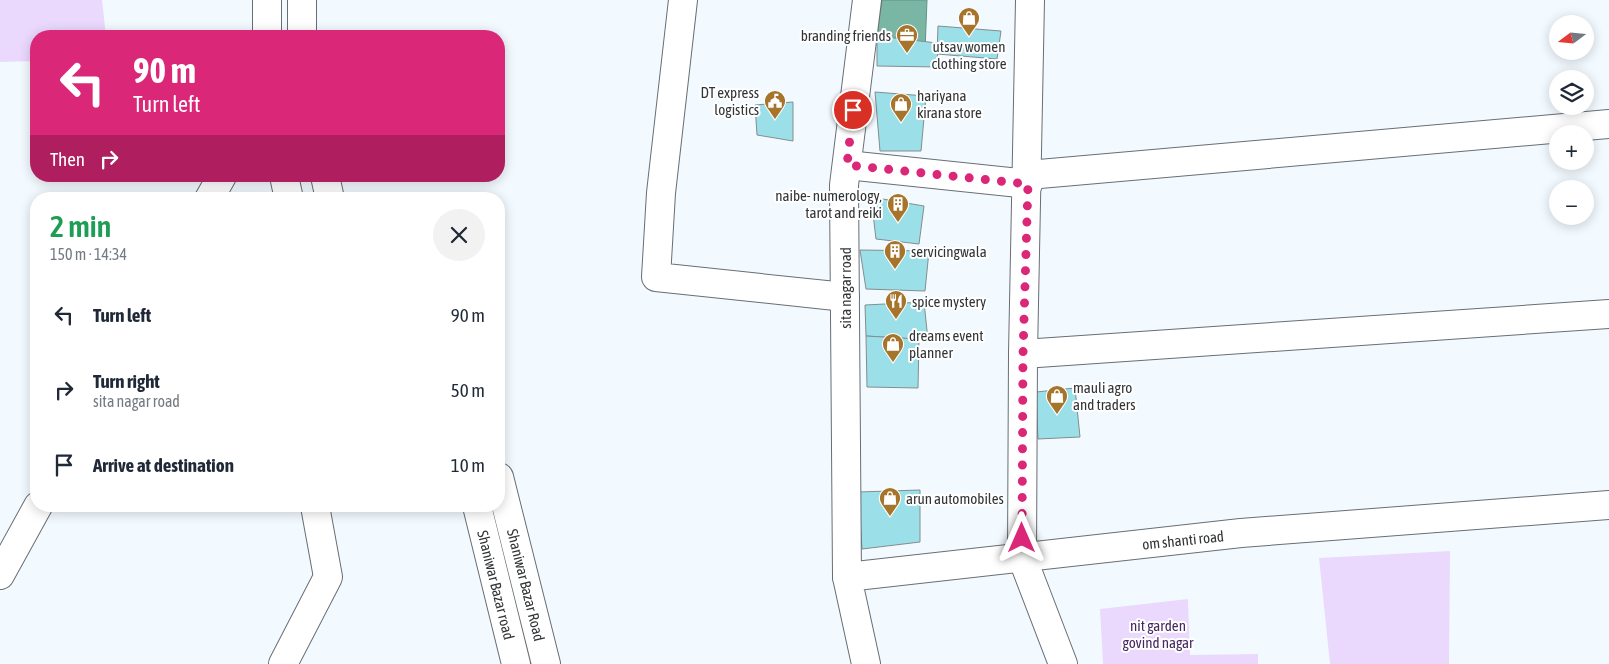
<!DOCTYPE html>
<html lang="en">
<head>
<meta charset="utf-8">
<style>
	:root { --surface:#fff; --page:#f2f2f3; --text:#1f2937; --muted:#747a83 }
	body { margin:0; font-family:"Asap Condensed",sans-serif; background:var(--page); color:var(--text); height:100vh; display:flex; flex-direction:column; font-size:19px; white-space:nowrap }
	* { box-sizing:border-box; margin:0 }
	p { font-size:16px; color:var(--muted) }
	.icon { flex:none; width:28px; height:28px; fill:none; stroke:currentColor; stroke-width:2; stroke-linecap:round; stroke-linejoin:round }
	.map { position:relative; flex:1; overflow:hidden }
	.panel { position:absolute; left:30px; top:192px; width:475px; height:320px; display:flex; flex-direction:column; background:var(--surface); border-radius:20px; box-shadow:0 2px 12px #0003 }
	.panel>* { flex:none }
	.guide { position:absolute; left:30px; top:30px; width:475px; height:152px; border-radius:20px; box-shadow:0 2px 12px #0003; background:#db2777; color:#fff; overflow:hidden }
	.needle { width:32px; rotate:254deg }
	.fabs { position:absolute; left:1549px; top:15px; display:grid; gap:10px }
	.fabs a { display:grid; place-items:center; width:45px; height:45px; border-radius:50%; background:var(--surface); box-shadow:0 2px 12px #0003; font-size:25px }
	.pin { position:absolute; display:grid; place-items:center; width:42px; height:42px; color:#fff; margin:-21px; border:2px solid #fff; border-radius:50%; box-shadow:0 1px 5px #0007 }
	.me { position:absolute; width:55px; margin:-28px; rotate:0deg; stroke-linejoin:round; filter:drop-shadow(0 0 4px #0008) }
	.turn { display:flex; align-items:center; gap:18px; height:105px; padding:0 20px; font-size:22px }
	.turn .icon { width:65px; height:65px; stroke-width:2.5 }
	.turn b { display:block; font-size:35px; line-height:42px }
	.then { display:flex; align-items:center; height:48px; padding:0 20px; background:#0003; gap:10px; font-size:19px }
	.round { display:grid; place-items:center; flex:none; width:52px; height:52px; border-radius:26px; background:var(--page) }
	.summary { display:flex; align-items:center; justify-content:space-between; height:85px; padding:0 20px }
	h1 { font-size:30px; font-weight:600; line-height:38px; color:#1e9e55 }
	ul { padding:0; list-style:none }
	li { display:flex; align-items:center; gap:15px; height:75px; padding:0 20px }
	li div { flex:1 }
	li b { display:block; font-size:19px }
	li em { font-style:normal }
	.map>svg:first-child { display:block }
	.green { fill:#ead9fd }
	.water { fill:#79b7a4; stroke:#649083 }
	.building { fill:#9be0e9; stroke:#848d8e }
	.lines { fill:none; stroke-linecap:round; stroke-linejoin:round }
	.street-casing { stroke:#686e73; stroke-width:30 }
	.secondary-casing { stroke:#686e73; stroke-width:30 }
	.street { stroke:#fff; stroke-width:28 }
	.secondary { stroke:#fff; stroke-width:28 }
	.route { stroke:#db2777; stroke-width:9; stroke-dasharray:0 16.2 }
	.labels { text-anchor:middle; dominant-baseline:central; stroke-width:4; stroke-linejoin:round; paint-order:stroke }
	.poi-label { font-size:15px; fill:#323537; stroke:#fff; text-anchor:start }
	.street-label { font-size:15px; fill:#323537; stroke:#fff }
	.park-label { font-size:15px; fill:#462760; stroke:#fff }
</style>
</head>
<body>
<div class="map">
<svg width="1609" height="664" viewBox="0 0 1609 664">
	<rect width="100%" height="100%" fill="#f3faff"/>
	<g class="green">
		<polygon points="0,0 102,0 106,36 36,36 36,61 0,62"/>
		<polygon points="1450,551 1449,664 1330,664 1319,558"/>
		<polygon points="1188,599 1190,655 1258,654 1258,664 1103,664 1100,609"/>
	</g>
	<polygon class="water" points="882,0 927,0 925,51 877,36"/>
	<g class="building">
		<polygon points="938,26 1001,31 997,59 937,54"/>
		<polygon points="877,36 937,43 938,67 877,66"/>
		<polygon points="875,92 926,96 921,151 880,151"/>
		<polygon points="793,102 793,141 757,135 755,105"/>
		<polygon points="871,197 924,206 919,244 876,239"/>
		<polygon points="860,250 929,251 925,291 866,289"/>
		<polygon points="924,302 928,340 866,336 865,305"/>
		<polygon points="866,336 919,339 918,388 867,387"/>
		<polygon points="1075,388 1080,437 1038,439 1036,392"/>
		<polygon points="920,490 920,542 862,549 858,492"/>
	</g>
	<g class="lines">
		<g class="street-casing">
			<g id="street">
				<polyline points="683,0 661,193 656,277 845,297"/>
				<polyline points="1030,0 1023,354 1022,557 1063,664"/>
				<polyline points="847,165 1028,184"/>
				<polyline points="1028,175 1609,124"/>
				<polyline points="209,199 222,176"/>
				<polyline points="1023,354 1609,314"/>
				<polyline points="0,575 38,506"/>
				<polyline points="847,577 844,185 867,0"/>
				<polyline points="283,664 328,577 315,506"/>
				<polyline points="866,664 847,577 1241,533 1609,505"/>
			</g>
		</g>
		<g class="secondary-casing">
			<g id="secondary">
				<polyline points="267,0 267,36"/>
				<polyline points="302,0 302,36"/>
				<polyline points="284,176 289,199"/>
				<polyline points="325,176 330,199"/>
				<polyline points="499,477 546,664"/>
				<polyline points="477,506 516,664"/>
			</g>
		</g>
		<use href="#street" class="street"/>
		<use href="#secondary" class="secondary"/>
	</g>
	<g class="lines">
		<polyline class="route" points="853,110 847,165 1028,184 1023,354 1022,538"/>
	</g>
	<defs>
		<g id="shop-pin" transform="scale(1.125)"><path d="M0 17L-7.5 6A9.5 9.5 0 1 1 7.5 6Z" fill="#a6742a" stroke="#fff"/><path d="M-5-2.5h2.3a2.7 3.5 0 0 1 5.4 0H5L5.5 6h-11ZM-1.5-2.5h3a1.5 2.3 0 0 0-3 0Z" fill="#fff"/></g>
		<g id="office-pin" transform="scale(1.125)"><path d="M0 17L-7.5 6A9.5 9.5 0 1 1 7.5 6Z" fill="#a6742a" stroke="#fff"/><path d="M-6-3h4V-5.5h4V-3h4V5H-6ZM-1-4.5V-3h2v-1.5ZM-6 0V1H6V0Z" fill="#fff"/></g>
		<g id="civic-pin" transform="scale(1.125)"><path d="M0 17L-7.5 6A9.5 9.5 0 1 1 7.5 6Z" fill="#a6742a" stroke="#fff"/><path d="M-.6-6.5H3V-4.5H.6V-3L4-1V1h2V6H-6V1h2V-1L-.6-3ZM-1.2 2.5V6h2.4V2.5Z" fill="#fff"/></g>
		<g id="building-pin" transform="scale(1.125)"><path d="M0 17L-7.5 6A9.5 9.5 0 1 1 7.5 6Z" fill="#a6742a" stroke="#fff"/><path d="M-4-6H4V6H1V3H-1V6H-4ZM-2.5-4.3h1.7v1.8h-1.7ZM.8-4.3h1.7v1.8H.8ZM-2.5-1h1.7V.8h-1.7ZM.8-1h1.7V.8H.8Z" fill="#fff"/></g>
		<g id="restaurant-pin" transform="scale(1.125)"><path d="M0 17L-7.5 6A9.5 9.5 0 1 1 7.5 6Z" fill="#a6742a" stroke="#fff"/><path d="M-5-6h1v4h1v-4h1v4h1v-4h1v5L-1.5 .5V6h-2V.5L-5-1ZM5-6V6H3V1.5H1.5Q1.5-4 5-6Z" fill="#fff"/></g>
	</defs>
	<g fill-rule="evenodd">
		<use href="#shop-pin" x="969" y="18"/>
		<use href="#office-pin" x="907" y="35"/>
		<use href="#civic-pin" x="775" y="101"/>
		<use href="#shop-pin" x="901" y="104"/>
		<use href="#building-pin" x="898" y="204"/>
		<use href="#building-pin" x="895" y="251"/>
		<use href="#restaurant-pin" x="896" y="301"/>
		<use href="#shop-pin" x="893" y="344"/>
		<use href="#shop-pin" x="1057" y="396"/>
		<use href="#shop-pin" x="890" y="498"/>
	</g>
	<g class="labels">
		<g class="poi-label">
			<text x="891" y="35" text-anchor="end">branding friends</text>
			<text x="969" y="46" text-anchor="middle">utsav women<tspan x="969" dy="17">clothing store</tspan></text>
			<text x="759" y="92" text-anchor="end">DT express<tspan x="759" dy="17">logistics</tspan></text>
			<text x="917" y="95">hariyana<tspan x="917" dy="17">kirana store</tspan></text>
			<text x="882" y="195" text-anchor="end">naibe- numerology,<tspan x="882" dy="17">tarot and reiki</tspan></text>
			<text x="911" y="251">servicingwala</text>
			<text x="912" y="301">spice mystery</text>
			<text x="909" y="335">dreams event<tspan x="909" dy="17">planner</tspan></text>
			<text x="1073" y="387">mauli agro<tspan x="1073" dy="17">and traders</tspan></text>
			<text x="906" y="498">arun automobiles</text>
		</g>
		<g class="street-label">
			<text transform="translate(845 288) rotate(-90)">sita nagar road</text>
			<text transform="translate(1183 540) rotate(-6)">om shanti road</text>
			<text transform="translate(496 585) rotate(76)">Shaniwar Bazar road</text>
			<text transform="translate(526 585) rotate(76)">Shaniwar Bazar Road</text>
		</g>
		<g class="park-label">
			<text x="1158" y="625">nit garden<tspan x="1158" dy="17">govind nagar</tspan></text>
		</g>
	</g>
</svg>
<div class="fabs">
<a><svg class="needle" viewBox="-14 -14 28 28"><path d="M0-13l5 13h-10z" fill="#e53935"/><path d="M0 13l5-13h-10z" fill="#747a83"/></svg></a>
<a><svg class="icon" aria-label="layers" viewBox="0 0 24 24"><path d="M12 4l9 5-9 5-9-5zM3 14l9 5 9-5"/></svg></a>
<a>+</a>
<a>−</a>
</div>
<div class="pin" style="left:853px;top:110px;background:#d93025"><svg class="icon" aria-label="arrive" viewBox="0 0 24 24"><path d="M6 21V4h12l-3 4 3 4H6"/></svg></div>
<svg class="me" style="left:1022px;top:538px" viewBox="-20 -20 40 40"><path d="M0-17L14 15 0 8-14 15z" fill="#db2777" stroke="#fff" stroke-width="4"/></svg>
<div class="guide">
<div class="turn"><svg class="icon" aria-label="left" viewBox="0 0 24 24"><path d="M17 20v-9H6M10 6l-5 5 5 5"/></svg><div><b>90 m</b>Turn left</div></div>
<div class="then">Then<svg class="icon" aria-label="right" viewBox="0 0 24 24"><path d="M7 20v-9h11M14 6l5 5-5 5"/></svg></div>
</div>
<section class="panel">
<div class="summary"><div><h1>2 min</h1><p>150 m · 14:34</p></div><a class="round"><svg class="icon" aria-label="close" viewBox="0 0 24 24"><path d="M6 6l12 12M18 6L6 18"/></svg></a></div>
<ul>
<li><svg class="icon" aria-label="left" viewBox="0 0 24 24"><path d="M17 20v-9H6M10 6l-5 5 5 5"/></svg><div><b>Turn left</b></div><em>90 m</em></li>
<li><svg class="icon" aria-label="right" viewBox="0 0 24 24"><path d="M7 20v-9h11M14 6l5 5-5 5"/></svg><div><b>Turn right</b><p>sita nagar road</p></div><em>50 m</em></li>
<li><svg class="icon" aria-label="arrive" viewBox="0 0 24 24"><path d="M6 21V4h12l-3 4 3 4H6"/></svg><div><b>Arrive at destination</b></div><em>10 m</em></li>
</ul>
</section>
</div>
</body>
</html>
